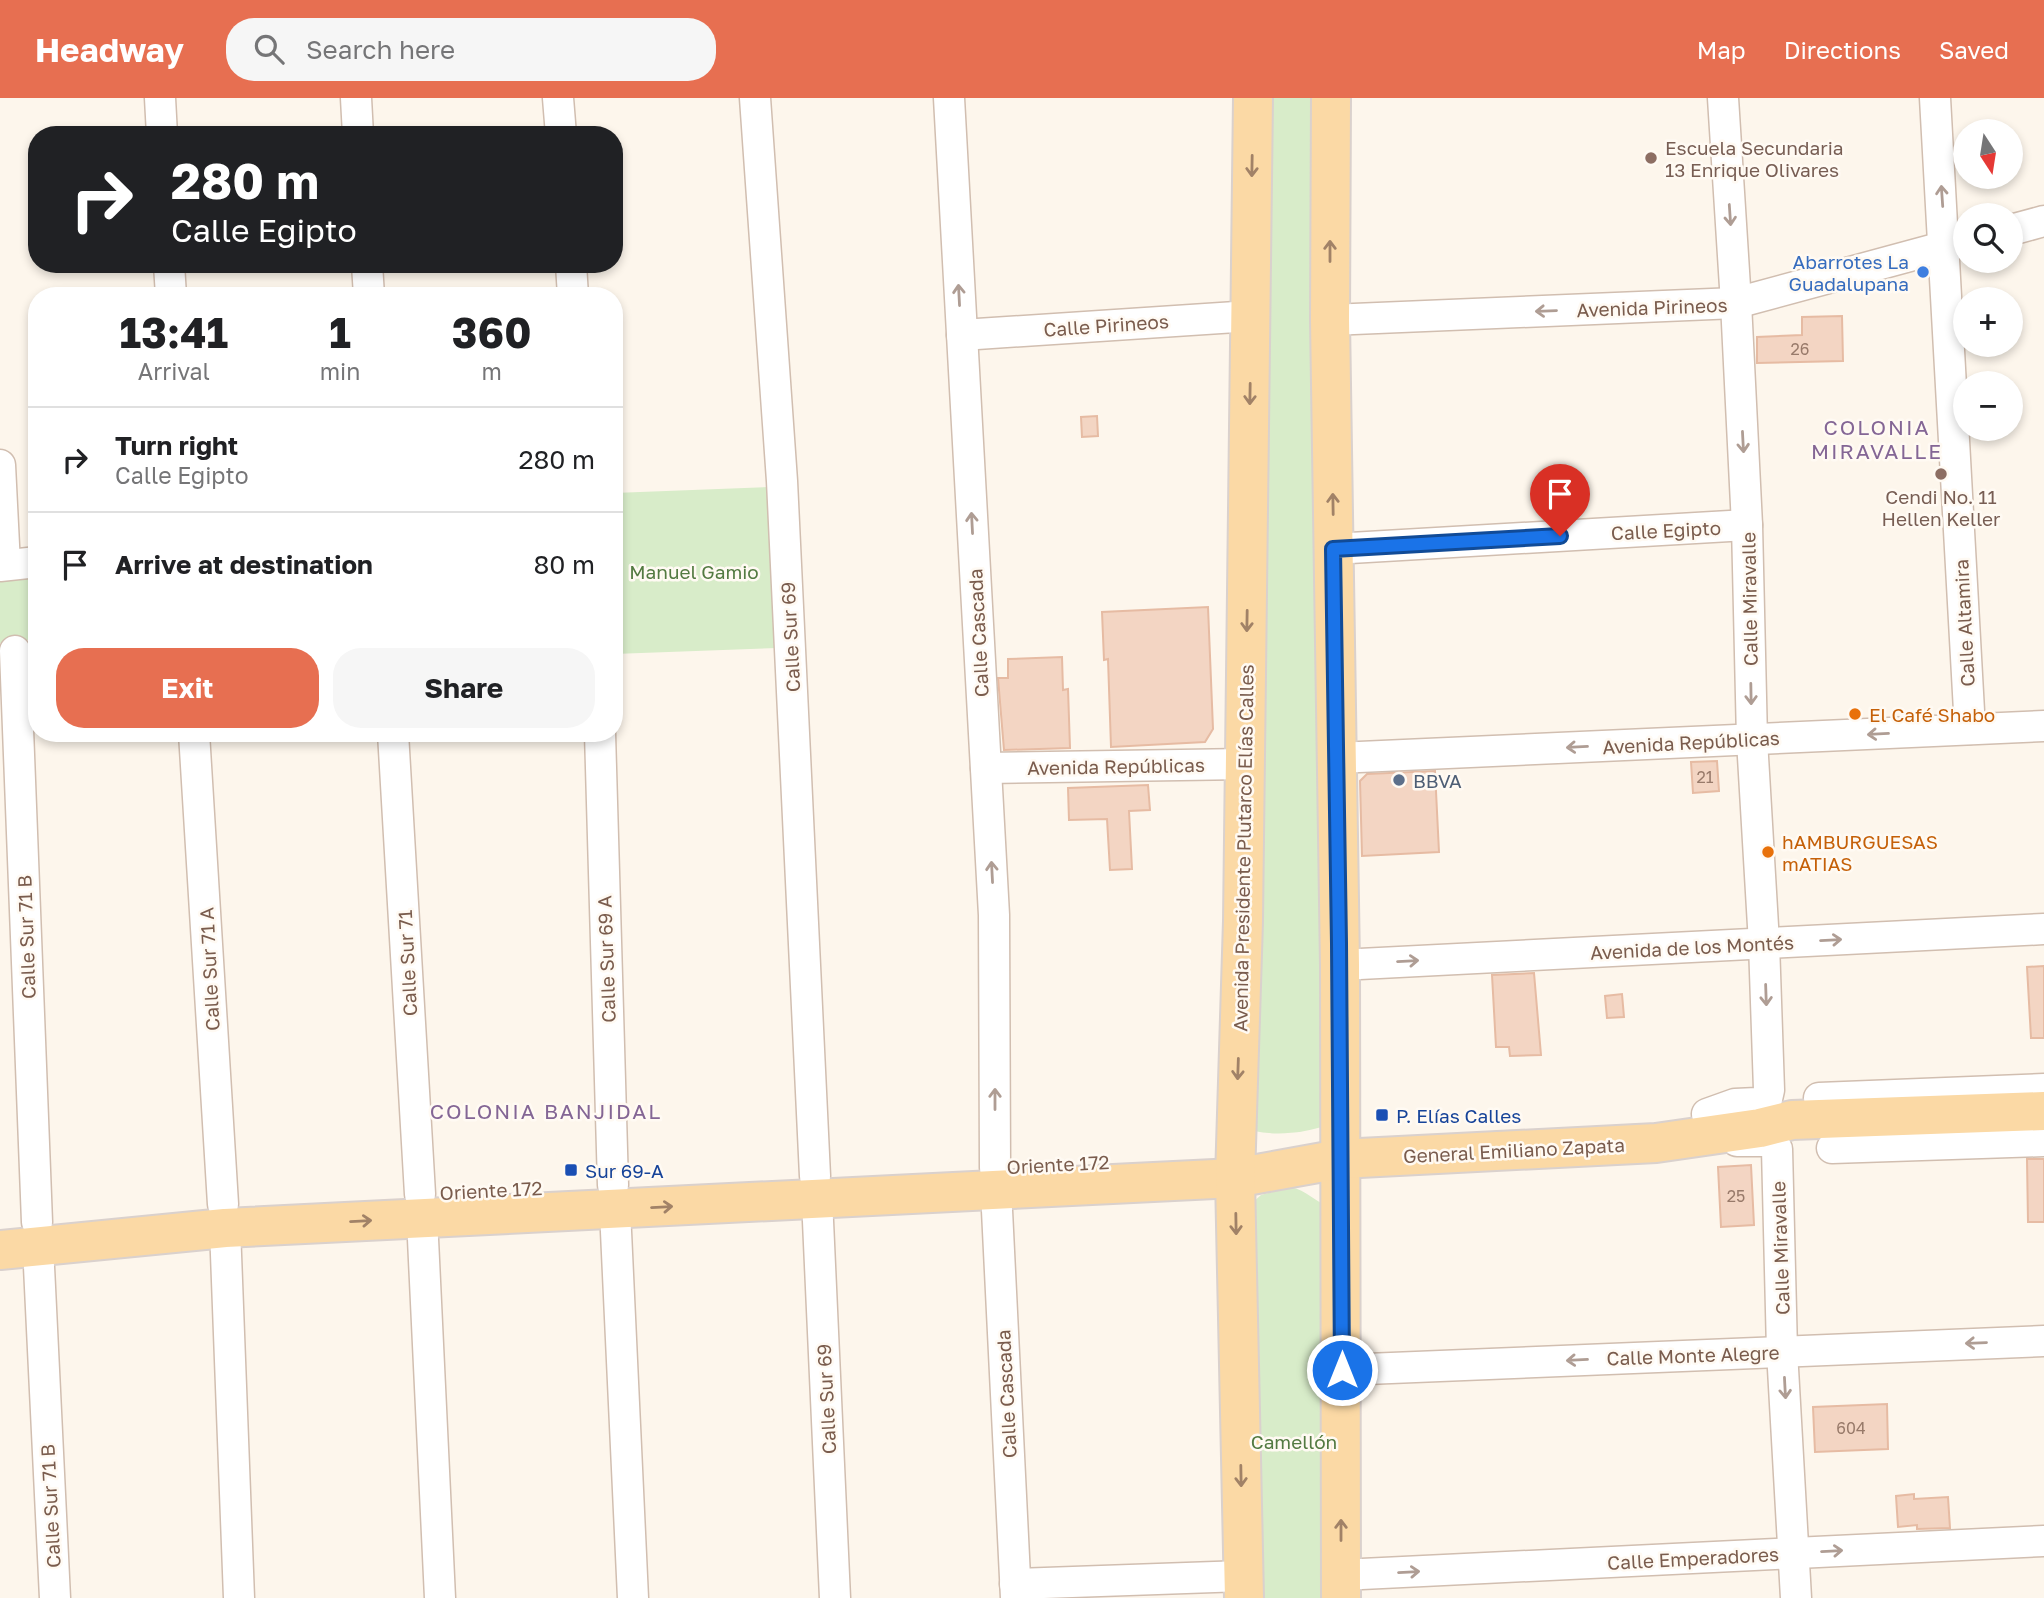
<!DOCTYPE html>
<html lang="en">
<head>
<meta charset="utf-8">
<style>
	:root { --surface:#fff; --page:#f6f6f6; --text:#202124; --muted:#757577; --line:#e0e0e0; --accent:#e76f51 }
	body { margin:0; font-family:"Golos Text",sans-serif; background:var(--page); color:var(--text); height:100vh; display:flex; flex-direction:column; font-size:26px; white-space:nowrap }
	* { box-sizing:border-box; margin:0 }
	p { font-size:23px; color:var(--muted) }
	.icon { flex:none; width:38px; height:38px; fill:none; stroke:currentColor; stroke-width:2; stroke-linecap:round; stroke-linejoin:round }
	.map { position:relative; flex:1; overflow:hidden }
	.details { position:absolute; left:28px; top:189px; width:595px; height:455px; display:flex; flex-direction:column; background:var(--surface); border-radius:28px; box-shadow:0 4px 10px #0003 }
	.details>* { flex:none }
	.hud { position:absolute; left:28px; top:28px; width:595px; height:147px; border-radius:28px; box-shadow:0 4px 10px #0003; background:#202124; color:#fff; overflow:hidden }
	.needle { width:46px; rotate:168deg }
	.buttons { position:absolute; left:1953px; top:21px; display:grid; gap:14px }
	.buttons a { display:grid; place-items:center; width:70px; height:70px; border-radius:50%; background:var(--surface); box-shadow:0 4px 10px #0003; font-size:35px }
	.pin { position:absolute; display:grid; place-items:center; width:60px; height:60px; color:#fff; margin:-72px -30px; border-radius:50% 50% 50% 0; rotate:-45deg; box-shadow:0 0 7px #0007 }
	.pin .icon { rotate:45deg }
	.me { position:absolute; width:77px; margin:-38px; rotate:0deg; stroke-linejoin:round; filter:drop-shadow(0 0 5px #0008) }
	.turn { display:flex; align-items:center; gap:24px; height:147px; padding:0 28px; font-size:32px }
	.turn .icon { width:91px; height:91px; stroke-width:2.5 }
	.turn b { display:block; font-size:49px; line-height:60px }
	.eta { display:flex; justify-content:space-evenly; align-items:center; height:119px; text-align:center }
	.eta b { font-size:42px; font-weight:700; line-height:49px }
	.button { display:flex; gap:14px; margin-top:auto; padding:14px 28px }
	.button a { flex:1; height:80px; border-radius:28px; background:var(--accent); color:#fff; font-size:28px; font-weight:700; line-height:80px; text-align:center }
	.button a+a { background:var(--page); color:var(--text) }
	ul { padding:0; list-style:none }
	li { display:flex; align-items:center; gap:21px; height:105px; padding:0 28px; border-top:2px solid var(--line) }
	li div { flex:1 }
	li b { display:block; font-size:26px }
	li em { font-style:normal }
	header { display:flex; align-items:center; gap:42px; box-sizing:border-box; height:98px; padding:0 35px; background:var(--accent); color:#fff }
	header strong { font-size:33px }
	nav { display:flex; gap:38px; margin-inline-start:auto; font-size:24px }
	.search { width:490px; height:63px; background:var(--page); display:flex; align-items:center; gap:18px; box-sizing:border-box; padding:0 24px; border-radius:28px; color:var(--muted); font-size:26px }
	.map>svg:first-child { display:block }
	.green { fill:#d8ecc9 }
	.building { fill:#f3d5c3; stroke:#e6bba3; stroke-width:2 }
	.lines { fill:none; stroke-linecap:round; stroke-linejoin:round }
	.minor-casing { stroke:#d1beb0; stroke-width:33 }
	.major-casing { stroke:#dad1cd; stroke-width:42 }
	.minor { stroke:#fff; stroke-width:30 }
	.major { stroke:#fbd9a5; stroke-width:38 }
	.oneway { stroke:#a18267 }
	.oneway2 { stroke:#af9d94 }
	.route-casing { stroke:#114b97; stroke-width:18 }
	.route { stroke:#1a73e8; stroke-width:12 }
	.education-dot { fill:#8d6e63; stroke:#fffaf3; stroke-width:2.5 }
	.shop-dot { fill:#3f7fe0; stroke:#fffaf3; stroke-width:2.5 }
	.food-dot { fill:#e8710a; stroke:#fffaf3; stroke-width:2.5 }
	.service-dot { fill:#5c6f8a; stroke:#fffaf3; stroke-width:2.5 }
	.transit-dot { fill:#1a4fb4; stroke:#fffaf3; stroke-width:2.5 }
	.labels { text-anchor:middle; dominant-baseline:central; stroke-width:5; stroke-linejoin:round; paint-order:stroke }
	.number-label { font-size:16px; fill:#987a6a }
	.education-label { font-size:19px; fill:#785e54; stroke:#fffaf3; text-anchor:start }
	.shop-label { font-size:19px; fill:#366cbe; stroke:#fffaf3; text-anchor:end }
	.street-label { font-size:19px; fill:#7a5c4d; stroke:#fffaf3 }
	.park-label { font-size:19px; fill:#537a41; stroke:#fffaf3 }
	.food-label { font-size:19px; fill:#c56008; stroke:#fffaf3; text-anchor:start }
	.service-label { font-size:19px; fill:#4e5e75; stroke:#fffaf3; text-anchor:start }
	.transit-label { font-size:19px; fill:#164399; stroke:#fffaf3; text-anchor:start }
	.neighbourhood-label { font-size:21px; letter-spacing:2px; fill:#846695; stroke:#fffaf3 }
</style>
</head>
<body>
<header>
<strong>Headway</strong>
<div class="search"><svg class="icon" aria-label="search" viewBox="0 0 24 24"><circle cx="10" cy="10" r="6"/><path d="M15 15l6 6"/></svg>Search here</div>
<nav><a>Map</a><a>Directions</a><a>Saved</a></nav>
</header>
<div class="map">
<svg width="2044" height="1500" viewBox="0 0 2044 1500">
	<rect width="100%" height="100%" fill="#fdf6ec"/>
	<g class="green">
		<path d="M1259,0h61l8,1027c-24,8 -50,11 -74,6z"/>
		<polygon points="771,389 777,550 614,556 614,395"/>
		<polygon points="37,473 37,541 0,545 0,477"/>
		<path d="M1290,1089c17,3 25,15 41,21l4,390h-81l-2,-395 9,-8z"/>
	</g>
	<g class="building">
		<polygon points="1842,218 1843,263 1757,265 1757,239 1802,237 1802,219"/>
		<polygon points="1097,318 1098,338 1082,339 1081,319"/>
		<polygon points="1208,509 1213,631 1205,644 1111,649 1108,561 1104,562 1102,514"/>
		<polygon points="1062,559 1063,592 1068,591 1070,650 1004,652 998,580 1008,580 1008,561"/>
		<polygon points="1717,663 1719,693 1693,695 1691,664"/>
		<polygon points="1435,673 1439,754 1362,758 1360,683 1367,676"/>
		<polygon points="1148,687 1150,712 1129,713 1132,771 1110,772 1107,721 1069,722 1068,690"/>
		<polygon points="2044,868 2044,940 2031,940 2027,869"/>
		<polygon points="1534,875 1541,957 1510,958 1509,949 1496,949 1492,877"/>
		<polygon points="1622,896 1624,919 1607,920 1605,898"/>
		<polygon points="2027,1061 2044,1061 2044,1124 2028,1124"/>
		<polygon points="1751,1067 1754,1127 1721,1129 1718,1069"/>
		<polygon points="1887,1306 1888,1351 1815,1354 1813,1309"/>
		<polygon points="1914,1396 1914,1401 1948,1399 1950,1430 1917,1431 1917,1427 1898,1429 1896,1398"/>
	</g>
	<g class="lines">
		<g class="minor-casing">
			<g id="minor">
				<polyline points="160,0 162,37"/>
				<polyline points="356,0 358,37"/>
				<polyline points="558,0 561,37"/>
				<polyline points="755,0 782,383 815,1078"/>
				<polyline points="949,0 994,817 995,1070"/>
				<polyline points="1935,0 1970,631"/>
				<polyline points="2011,132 2044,123"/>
				<polyline points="169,166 171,198"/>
				<polyline points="367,166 369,198"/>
				<polyline points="571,166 573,198"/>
				<polyline points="1330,222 1736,205 1965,143"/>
				<polyline points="962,237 1251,218"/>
				<polyline points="0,367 5,467"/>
				<polyline points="1333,451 1747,427"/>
				<polyline points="0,468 37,464"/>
				<polyline points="15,553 37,1124"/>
				<polyline points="194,635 223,1106"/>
				<polyline points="393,635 420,1096"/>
				<polyline points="600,635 613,1087"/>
				<polyline points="1337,660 2044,628"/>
				<polyline points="986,670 1246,666"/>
				<polyline points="1340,867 2044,831"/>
				<polyline points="1819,1000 2044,991"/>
				<polyline points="1707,1016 1735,1006 1757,1005 1767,1001 1769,992 1764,845 1752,642 1747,427 1736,205 1723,0"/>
				<polyline points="1737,1043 1772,1043 1777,1051 1782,1253 1796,1500"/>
				<polyline points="1832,1050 2044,1043"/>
				<polyline points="996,1092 1016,1500"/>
				<polyline points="817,1101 835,1500"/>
				<polyline points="615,1112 633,1500"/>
				<polyline points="422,1120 440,1500"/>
				<polyline points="225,1130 239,1500"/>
				<polyline points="38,1148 55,1500"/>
				<polyline points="1342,1272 2044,1243"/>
				<polyline points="1341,1477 2044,1443"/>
				<polyline points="1015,1486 1243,1478"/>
			</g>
		</g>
		<g class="major-casing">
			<g id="major">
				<polyline points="1331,0 1330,222 1340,867 1341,1500"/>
				<polyline points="0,1152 225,1130 1235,1080 1340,1061 1656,1045 1760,1030 1792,1022 2044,1013"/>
				<polyline points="1244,1500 1235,1080 1243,823 1253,0"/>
			</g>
		</g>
		<use href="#minor" class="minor"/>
		<use href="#major" class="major"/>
	</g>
	<defs><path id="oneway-shaft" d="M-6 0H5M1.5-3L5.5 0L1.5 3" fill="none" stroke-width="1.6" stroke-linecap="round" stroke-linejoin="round" transform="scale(1.75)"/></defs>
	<g class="oneway">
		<use href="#oneway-shaft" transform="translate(1252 68) rotate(91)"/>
		<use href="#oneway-shaft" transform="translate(1330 153) rotate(-90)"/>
		<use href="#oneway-shaft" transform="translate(1250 296) rotate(91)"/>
		<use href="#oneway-shaft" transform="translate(1333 406) rotate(-91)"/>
		<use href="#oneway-shaft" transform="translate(1247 523) rotate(91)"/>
		<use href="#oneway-shaft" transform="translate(1238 971) rotate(92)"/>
		<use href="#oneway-shaft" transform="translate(662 1109) rotate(-3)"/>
		<use href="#oneway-shaft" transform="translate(361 1123) rotate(-3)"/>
		<use href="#oneway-shaft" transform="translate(1236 1126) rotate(89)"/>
		<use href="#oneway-shaft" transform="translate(1241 1378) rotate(89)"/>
		<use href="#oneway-shaft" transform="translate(1341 1432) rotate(-90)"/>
	</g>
	<g class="oneway2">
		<use href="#oneway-shaft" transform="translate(1942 98) rotate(-94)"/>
		<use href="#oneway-shaft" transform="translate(1730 117) rotate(86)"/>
		<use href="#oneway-shaft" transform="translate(959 197) rotate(-93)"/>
		<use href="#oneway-shaft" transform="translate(1546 213) rotate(178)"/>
		<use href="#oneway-shaft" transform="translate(1743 344) rotate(87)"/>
		<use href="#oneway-shaft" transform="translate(972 425) rotate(-93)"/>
		<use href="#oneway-shaft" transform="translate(1751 596) rotate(89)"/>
		<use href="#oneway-shaft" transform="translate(1878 636) rotate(177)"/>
		<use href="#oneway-shaft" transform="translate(1577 649) rotate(177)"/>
		<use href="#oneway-shaft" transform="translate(992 774) rotate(-93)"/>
		<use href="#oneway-shaft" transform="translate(1831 842) rotate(-3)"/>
		<use href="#oneway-shaft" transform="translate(1408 863) rotate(-3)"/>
		<use href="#oneway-shaft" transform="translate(1766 897) rotate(88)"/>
		<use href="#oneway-shaft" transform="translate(995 1001) rotate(-90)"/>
		<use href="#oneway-shaft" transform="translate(1976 1245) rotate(178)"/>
		<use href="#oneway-shaft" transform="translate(1577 1262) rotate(177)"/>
		<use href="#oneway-shaft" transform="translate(1785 1290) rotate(87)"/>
		<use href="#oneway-shaft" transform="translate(1832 1453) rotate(-3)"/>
		<use href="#oneway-shaft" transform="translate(1409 1474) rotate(-3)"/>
	</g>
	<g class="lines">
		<g class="route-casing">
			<polyline id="route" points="1342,1272 1339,845 1333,451 1560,438"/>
		</g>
		<use href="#route" class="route"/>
	</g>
	<g class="education-dot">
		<circle cx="1651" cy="60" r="7"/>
		<circle cx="1941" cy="376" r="7"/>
	</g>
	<circle class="shop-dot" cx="1923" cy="174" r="7"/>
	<g class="food-dot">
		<circle cx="1855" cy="616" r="7"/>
		<circle cx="1768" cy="754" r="7"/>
	</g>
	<circle class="service-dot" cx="1399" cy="682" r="7"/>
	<g class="transit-dot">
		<rect x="1375" y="1010" width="14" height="14" rx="3.5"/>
		<rect x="564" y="1065" width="14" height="14" rx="3.5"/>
	</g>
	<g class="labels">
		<g class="number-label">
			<text x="1800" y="251">26</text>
			<text x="1705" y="679">21</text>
			<text x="1736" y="1098">25</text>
			<text x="1851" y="1330">604</text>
		</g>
		<g class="education-label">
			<text x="1665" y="49">Escuela Secundaria<tspan x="1665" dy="22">13 Enrique Olivares</tspan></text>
			<text x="1941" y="398" text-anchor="middle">Cendi No. 11<tspan x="1941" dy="22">Hellen Keller</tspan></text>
		</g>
		<g class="shop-label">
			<text x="1909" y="163">Abarrotes La<tspan x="1909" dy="22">Guadalupana</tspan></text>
		</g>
		<g class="street-label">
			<text transform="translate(1652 209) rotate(-2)">Avenida Pirineos</text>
			<text transform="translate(1106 227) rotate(-4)">Calle Pirineos</text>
			<text transform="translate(1666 432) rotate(-3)">Calle Egipto</text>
			<text transform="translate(1749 501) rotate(-91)">Calle Miravalle</text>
			<text transform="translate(1964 525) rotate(-93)">Calle Altamira</text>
			<text transform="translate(978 535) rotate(-93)">Calle Cascada</text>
			<text transform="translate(790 539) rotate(-93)">Calle Sur 69</text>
			<text transform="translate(1691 644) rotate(-3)">Avenida Repúblicas</text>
			<text transform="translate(1116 668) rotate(-1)">Avenida Repúblicas</text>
			<text transform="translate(1243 750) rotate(-89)">Avenida Presidente Plutarco Elías Calles</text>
			<text transform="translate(26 839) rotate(-92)">Calle Sur 71 B</text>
			<text transform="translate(1692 849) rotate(-3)">Avenida de los Montés</text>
			<text transform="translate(606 861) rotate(-92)">Calle Sur 69 A</text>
			<text transform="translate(407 865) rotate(-93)">Calle Sur 71</text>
			<text transform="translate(209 871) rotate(-93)">Calle Sur 71 A</text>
			<text transform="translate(1514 1052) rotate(-3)">General Emiliano Zapata</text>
			<text transform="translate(1058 1066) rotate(-3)">Oriente 172</text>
			<text transform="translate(491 1092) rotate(-3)">Oriente 172</text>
			<text transform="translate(1780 1150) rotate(-92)">Calle Miravalle</text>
			<text transform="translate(1693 1257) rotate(-2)">Calle Monte Alegre</text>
			<text transform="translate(1006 1296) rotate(-93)">Calle Cascada</text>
			<text transform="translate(826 1301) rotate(-93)">Calle Sur 69</text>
			<text transform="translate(50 1408) rotate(-93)">Calle Sur 71 B</text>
			<text transform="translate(1693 1460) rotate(-3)">Calle Emperadores</text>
		</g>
		<g class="park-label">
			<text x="694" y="473">Manuel Gamio</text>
			<text x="1294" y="1343">Camellón</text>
		</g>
		<g class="food-label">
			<text x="1869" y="616">El Café Shabo</text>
			<text x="1782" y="743">hAMBURGUESAS<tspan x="1782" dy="22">mATIAS</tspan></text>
		</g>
		<g class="service-label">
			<text x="1413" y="682">BBVA</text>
		</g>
		<g class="transit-label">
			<text x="1396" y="1017">P. Elías Calles</text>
			<text x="585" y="1072">Sur 69-A</text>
		</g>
		<g class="neighbourhood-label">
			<text x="1877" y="329">COLONIA<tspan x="1877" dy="24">MIRAVALLE</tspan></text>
			<text x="546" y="1013">COLONIA BANJIDAL</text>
		</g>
	</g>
</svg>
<div class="buttons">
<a><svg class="needle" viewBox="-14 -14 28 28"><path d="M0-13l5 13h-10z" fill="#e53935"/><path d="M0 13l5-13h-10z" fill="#757577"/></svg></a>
<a><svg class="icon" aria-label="search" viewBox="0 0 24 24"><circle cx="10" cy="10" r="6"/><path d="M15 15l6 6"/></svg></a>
<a>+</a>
<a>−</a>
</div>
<div class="pin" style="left:1560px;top:438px;background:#d93025"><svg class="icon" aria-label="arrive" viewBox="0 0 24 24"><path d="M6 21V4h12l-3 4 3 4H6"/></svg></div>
<svg class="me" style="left:1342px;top:1272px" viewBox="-20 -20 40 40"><circle r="17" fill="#1a73e8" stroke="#fff" stroke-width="3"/><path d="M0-11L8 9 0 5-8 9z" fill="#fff"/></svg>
<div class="hud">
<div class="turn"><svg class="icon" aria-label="right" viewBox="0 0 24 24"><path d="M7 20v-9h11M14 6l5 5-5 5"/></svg><div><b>280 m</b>Calle Egipto</div></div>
</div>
<section class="details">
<div class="eta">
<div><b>13:41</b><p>Arrival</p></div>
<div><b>1</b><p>min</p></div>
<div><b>360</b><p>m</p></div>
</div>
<ul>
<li><svg class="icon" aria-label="right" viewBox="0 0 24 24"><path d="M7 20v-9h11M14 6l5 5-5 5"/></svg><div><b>Turn right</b><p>Calle Egipto</p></div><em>280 m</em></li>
<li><svg class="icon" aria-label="arrive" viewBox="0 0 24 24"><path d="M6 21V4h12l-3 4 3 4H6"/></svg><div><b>Arrive at destination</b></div><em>80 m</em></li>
</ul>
<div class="button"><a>Exit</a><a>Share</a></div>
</section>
</div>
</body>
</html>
